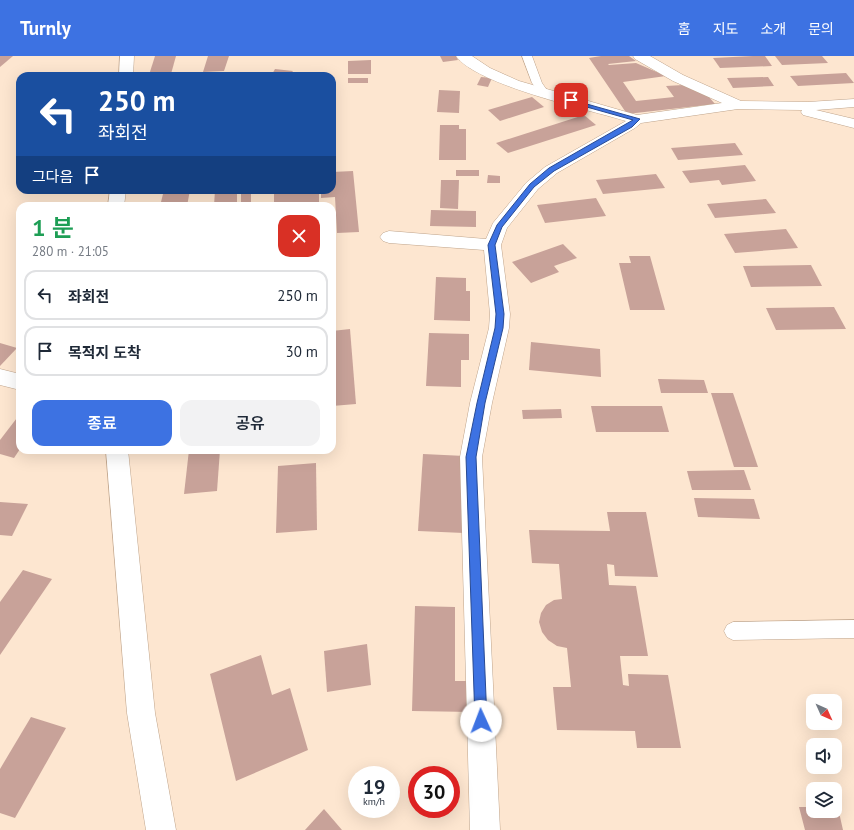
<!DOCTYPE html>
<html lang="ko">
<head>
<meta charset="utf-8">
<style>
	:root { --surface:#fff; --page:#f2f2f3; --text:#1f2937; --muted:#747a83; --line:#e0e1e3; --accent:#3d72e2 }
	body { margin:0; font-family:"PT Sans","Noto Sans KR",sans-serif; background:var(--page); color:var(--text); height:100vh; display:flex; flex-direction:column; font-size:15px; white-space:nowrap }
	* { box-sizing:border-box; margin:0 }
	p { font-size:13px; color:var(--muted) }
	.icon { flex:none; width:22px; height:22px; fill:none; stroke:currentColor; stroke-width:2; stroke-linecap:round; stroke-linejoin:round }
	.map { position:relative; flex:1; overflow:hidden }
	.side { position:absolute; left:16px; top:146px; width:320px; height:252px; display:flex; flex-direction:column; background:var(--surface); border-radius:12px; box-shadow:0 4px 16px #0002 }
	.side>* { flex:none }
	.guide { position:absolute; left:16px; top:16px; width:320px; height:122px; border-radius:12px; box-shadow:0 4px 16px #0002; background:#1a4fa0; color:#fff; overflow:hidden }
	.needle { width:26px; rotate:135deg }
	.buttons { position:absolute; left:806px; top:638px; display:grid; gap:8px }
	.buttons a { display:grid; place-items:center; width:36px; height:36px; border-radius:8px; background:var(--surface); box-shadow:0 4px 16px #0002; font-size:20px }
	.speed { position:absolute; left:348px; top:710px; display:flex; gap:8px; font-size:20px; font-weight:700; text-align:center }
	.speed>* { display:grid; place-content:center; width:52px; height:52px; border-radius:50%; background:var(--surface); box-shadow:0 4px 16px #0002; line-height:1 }
	.speed small { font-size:10px; font-weight:400 }
	.speed .limit { border:6px solid #d22; background:#fff; color:#111 }
	.pin { position:absolute; display:grid; place-items:center; width:34px; height:34px; color:#fff; margin:-17px; border-radius:8px; box-shadow:0 2px 6px #0006 }
	.me { position:absolute; width:44px; margin:-22px; rotate:358deg; stroke-linejoin:round; filter:drop-shadow(0 0 3px #0008) }
	.turn { display:flex; align-items:center; gap:14px; height:84px; padding:0 16px; font-size:18px }
	.turn .icon { width:52px; height:52px; stroke-width:2.5 }
	.turn b { display:block; font-size:28px; line-height:34px }
	.then { display:flex; align-items:center; height:38px; padding:0 16px; background:#0003; gap:8px; font-size:15px }
	.round { display:grid; place-items:center; flex:none; width:42px; height:42px; border-radius:12px; background:var(--page) }
	.headline { display:flex; align-items:center; justify-content:space-between; height:68px; padding:0 16px }
	h1 { font-size:24px; font-weight:600; line-height:30px; color:#1e9e55 }
	.primary-button { display:flex; gap:8px; margin-top:auto; padding:8px 16px }
	.primary-button a { flex:1; height:46px; border-radius:12px; background:var(--accent); color:#fff; font-size:16px; font-weight:600; line-height:46px; text-align:center }
	.primary-button a+a { background:var(--page); color:var(--text) }
	ul { padding:0; list-style:none }
	li { display:flex; align-items:center; gap:12px; height:50px; margin:0 8px 6px; padding:0 8px; border:2px solid var(--line); border-radius:12px }
	li div { flex:1 }
	li b { display:block; font-size:15px }
	li em { font-style:normal }
	header { display:flex; align-items:center; gap:24px; box-sizing:border-box; height:56px; padding:0 20px; background:var(--accent); color:#fff }
	header strong { font-size:19px }
	nav { display:flex; gap:22px; margin-inline-start:auto; font-size:14px }
	.map>svg:first-child { display:block }
	.building { fill:#c8a299 }
	.lines { fill:none; stroke-linecap:round; stroke-linejoin:round }
	.lane-casing { stroke:#bfa48b; stroke-width:1 }
	.street-casing { stroke:#bfa48b; stroke-width:1 }
	.secondary-casing { stroke:#bfa48b; stroke-width:1 }
	.lane { fill:#fff; fill-rule:evenodd }
	.street { fill:#fff; fill-rule:evenodd }
	.secondary { fill:#fff; fill-rule:evenodd }
	.route { fill:#3d72e2; stroke:#284a93 }
</style>
</head>
<body>
<header>
<strong>Turnly</strong>
<nav><a>홈</a><a>지도</a><a>소개</a><a>문의</a></nav>
</header>
<div class="map">
<svg width="854" height="774" viewBox="0 0 854 774">
	<rect width="100%" height="100%" fill="#fde6d0"/>
	<g class="building">
		<polygon points="0,0 13,0 0,11"/>
		<polygon points="155,0 176,0 171,18 149,19"/>
		<polygon points="208,0 229,0 224,15 203,16"/>
		<polygon points="440,0 456,0 458,4 443,6"/>
		<polygon points="601,0 629,0 636,5 608,8 609,9 636,7 666,20 623,26 636,45 674,41 666,30 683,29 709,41 715,48 627,58 589,2"/>
		<polygon points="753,0 765,0 772,10 720,12 713,2"/>
		<polygon points="775,0 822,0 828,7 782,9"/>
		<polygon points="371,4 371,18 348,18 348,5"/>
		<polygon points="275,13 293,15 289,20 271,20"/>
		<polygon points="846,17 854,27 798,30 790,20"/>
		<polygon points="481,21 492,22 488,31 477,29"/>
		<polygon points="768,21 774,30 733,32 727,22"/>
		<rect x="348" y="22" width="20" height="5"/>
		<polygon points="439,34 460,35 459,57 437,56"/>
		<polygon points="532,41 544,51 500,65 488,54"/>
		<polygon points="584,59 596,69 508,97 496,87"/>
		<polygon points="440,69 459,69 459,73 466,73 466,104 439,104"/>
		<polygon points="735,87 743,99 678,104 671,92"/>
		<polygon points="745,109 756,125 722,129 719,124 690,127 682,115"/>
		<rect x="456" y="114" width="23" height="6"/>
		<polygon points="353,115 359,176 337,177 335,141 321,142 321,134 332,134 332,116"/>
		<polygon points="656,118 665,132 603,138 596,124"/>
		<polygon points="488,119 500,120 500,127 487,127"/>
		<polygon points="441,124 459,124 458,153 440,152"/>
		<polygon points="164,134 190,134 187,150 160,150"/>
		<polygon points="215,134 237,134 237,150 214,150"/>
		<rect x="274" y="134" width="45" height="16"/>
		<polygon points="241,135 251,135 251,146 241,147"/>
		<polygon points="596,142 606,160 545,167 537,149"/>
		<polygon points="766,143 776,157 715,162 707,148"/>
		<polygon points="431,154 476,155 476,171 430,170"/>
		<polygon points="786,173 798,192 735,197 724,178"/>
		<polygon points="563,188 577,202 554,210 559,216 531,227 512,206"/>
		<polygon points="629,200 650,200 665,254 630,254 619,207 631,207"/>
		<polygon points="811,209 822,230 751,231 743,210"/>
		<polygon points="436,221 466,222 466,235 470,235 470,265 434,264"/>
		<polygon points="834,251 846,273 776,274 766,252"/>
		<polygon points="350,273 356,348 332,350 332,275"/>
		<polygon points="429,277 469,278 469,304 461,304 461,331 426,330"/>
		<polygon points="531,286 600,293 601,321 529,314"/>
		<polygon points="0,287 17,292 0,310"/>
		<polygon points="658,323 704,324 708,337 661,337"/>
		<polygon points="711,337 733,337 758,411 734,411"/>
		<polygon points="591,350 662,350 669,376 596,376"/>
		<polygon points="561,353 562,362 523,363 522,354"/>
		<polygon points="20,358 20,393 14,402 0,398 0,384"/>
		<polygon points="189,394 220,394 217,435 184,438"/>
		<polygon points="423,398 465,400 464,477 418,475"/>
		<polygon points="316,407 317,474 276,477 278,410"/>
		<polygon points="744,414 751,434 692,434 687,415"/>
		<polygon points="694,442 754,443 760,463 698,461"/>
		<polygon points="0,446 28,448 12,480 0,479"/>
		<polygon points="607,456 646,456 658,521 615,520 614,509 607,508 609,529 636,530 648,600 620,600 623,629 629,630 628,618 668,619 681,692 637,692 635,675 557,674 553,631 571,631 567,592 557,590 548,584 542,576 539,566 541,557 546,549 554,544 562,543 559,508 532,507 529,474 610,475"/>
		<polygon points="23,514 52,523 0,599 0,546"/>
		<polygon points="415,550 455,551 455,625 472,625 473,656 412,655"/>
		<polygon points="367,588 371,629 327,636 324,595"/>
		<polygon points="261,599 272,639 290,632 308,694 236,725 210,618"/>
		<polygon points="31,661 66,672 15,762 0,757 0,713"/>
		<polygon points="799,751 813,751 813,755 835,755 835,752 838,752 843,774 805,774"/>
		<polygon points="324,753 342,774 305,774"/>
	</g>
	<g class="lines">
		<g class="lane-casing">
			<g id="lane">
				<polygon points="522,0 532,0 542,27 549,37 547,39 541,39 532,27"/>
				<polygon points="854,564 854,582 733,584 727,581 724,575 727,569 733,566"/>
			</g>
		</g>
		<g class="street-casing">
			<g id="street">
				<path d="M456,0h16l18,12 29,13 118,34 85,-12 -49,-22 -38,-22 -2,-3h17l33,19 58,26 67,1 46,-3v8l-38,3 38,9v9l-51,-13 -2,-3 1,-2 -64,-1 -97,14 -6,5 -78,45 -19,16 -31,39 -6,17 9,69 -1,14 -17,75 -10,54 18,373h-30l-10,-373 10,-54 19,-75 1,-14 -6,-64 -95,-7 -6,-2 -3,-4 3,-4 6,-2 97,8 7,-16 33,-40 19,-16 81,-46c-36,-11 -150,-36 -170,-65z"/>
				<polygon points="0,313 20,318 20,334 0,329"/>
			</g>
		</g>
		<g class="secondary-casing">
			<g id="secondary">
				<polygon points="120,0 134,0 133,20 119,20"/>
				<polygon points="110,134 126,134 124,150 108,150"/>
				<polygon points="106,394 128,394 155,657 176,774 146,774 127,657"/>
			</g>
		</g>
		<use href="#lane" class="lane"/>
		<use href="#street" class="street"/>
		<use href="#secondary" class="secondary"/>
	</g>
	<polygon class="route" points="569,43 640,63 632,71 554,115 534,131 502,171 495,189 504,258 503,272 485,347 476,401 487,665 485,669 481,671 477,669 475,665 466,401 477,347 495,272 496,258 488,189 497,169 530,128 549,112 633,64 569,46"/>
</svg>
<div class="buttons">
<a><svg class="needle" viewBox="-14 -14 28 28"><path d="M0-13l5 13h-10z" fill="#e53935"/><path d="M0 13l5-13h-10z" fill="#747a83"/></svg></a>
<a><svg class="icon" aria-label="sound" viewBox="0 0 24 24"><path d="M4 9h4l5-4v14l-5-4H4zM17 9q2 3 0 6"/></svg></a>
<a><svg class="icon" aria-label="layers" viewBox="0 0 24 24"><path d="M12 4l9 5-9 5-9-5zM3 14l9 5 9-5"/></svg></a>
</div>
<div class="speed"><div>19<small>km/h</small></div><div class="limit">30</div></div>
<div class="pin" style="left:571px;top:44px;background:#d93025"><svg class="icon" aria-label="arrive" viewBox="0 0 24 24"><path d="M6 21V4h12l-3 4 3 4H6"/></svg></div>
<svg class="me" style="left:481px;top:665px" viewBox="-20 -20 40 40"><circle r="19" fill="#fff"/><path d="M0-13L10 11 0 6-10 11z" fill="#3d72e2"/></svg>
<div class="guide">
<div class="turn"><svg class="icon" aria-label="left" viewBox="0 0 24 24"><path d="M17 20v-9H6M10 6l-5 5 5 5"/></svg><div><b>250 m</b>좌회전</div></div>
<div class="then">그다음<svg class="icon" aria-label="arrive" viewBox="0 0 24 24"><path d="M6 21V4h12l-3 4 3 4H6"/></svg></div>
</div>
<section class="side">
<div class="headline"><div><h1>1 분</h1><p>280 m · 21:05</p></div><a class="round" style="background:#d93025;color:#fff"><svg class="icon" aria-label="close" viewBox="0 0 24 24"><path d="M6 6l12 12M18 6L6 18"/></svg></a></div>
<ul>
<li><svg class="icon" aria-label="left" viewBox="0 0 24 24"><path d="M17 20v-9H6M10 6l-5 5 5 5"/></svg><div><b>좌회전</b></div><em>250 m</em></li>
<li><svg class="icon" aria-label="arrive" viewBox="0 0 24 24"><path d="M6 21V4h12l-3 4 3 4H6"/></svg><div><b>목적지 도착</b></div><em>30 m</em></li>
</ul>
<div class="primary-button"><a>종료</a><a>공유</a></div>
</section>
</div>
</body>
</html>
